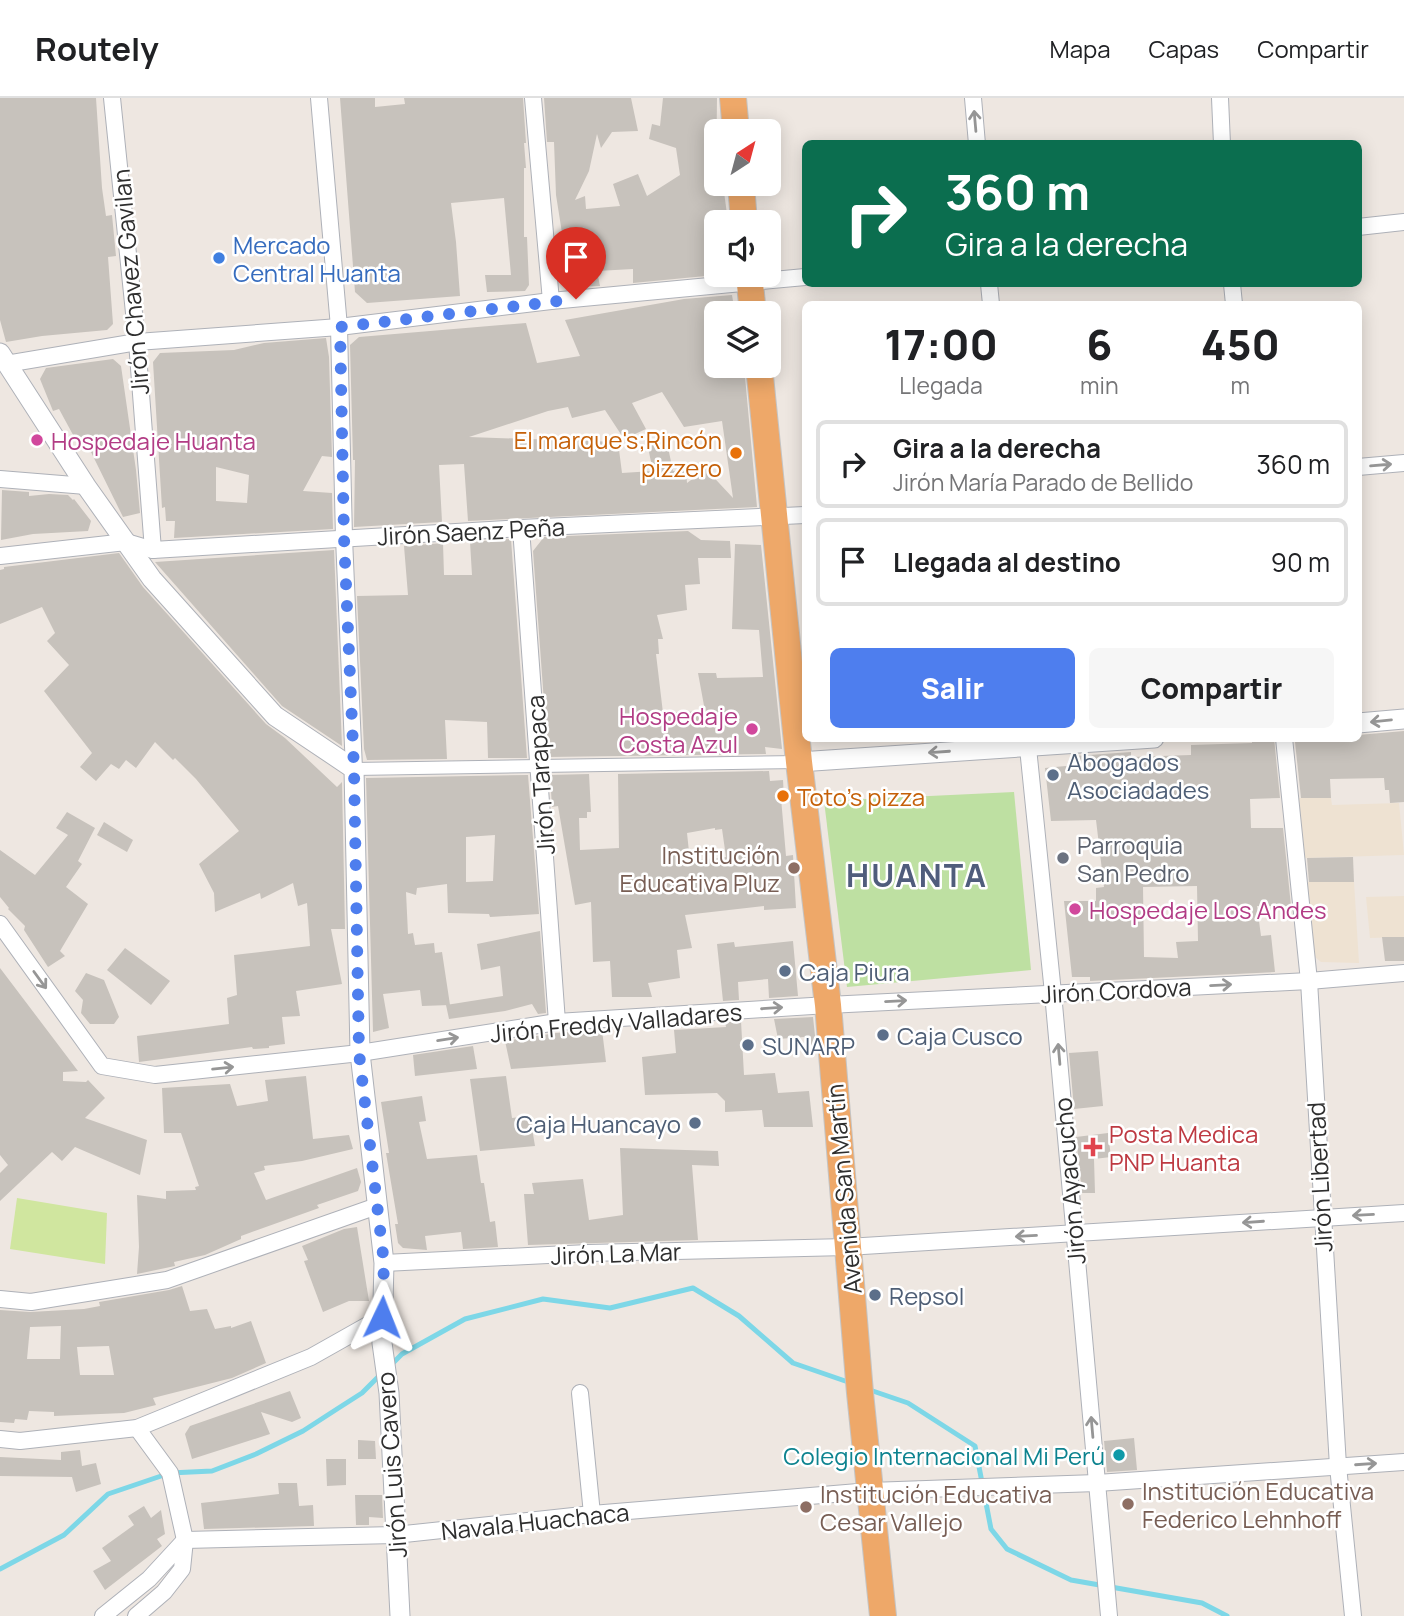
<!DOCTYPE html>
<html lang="es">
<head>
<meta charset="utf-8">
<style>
	:root { --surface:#fff; --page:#f6f6f6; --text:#202124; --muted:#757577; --line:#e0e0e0; --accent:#4e7eee }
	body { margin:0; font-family:Manrope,sans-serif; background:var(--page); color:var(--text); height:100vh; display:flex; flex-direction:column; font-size:26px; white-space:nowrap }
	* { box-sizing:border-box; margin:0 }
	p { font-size:23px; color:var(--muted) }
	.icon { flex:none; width:38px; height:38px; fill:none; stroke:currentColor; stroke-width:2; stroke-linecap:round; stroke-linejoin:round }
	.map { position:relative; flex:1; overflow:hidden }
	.sheet { position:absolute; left:802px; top:203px; width:560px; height:441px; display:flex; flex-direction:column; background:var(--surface); border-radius:10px; box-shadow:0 4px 18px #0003 }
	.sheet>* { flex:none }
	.banner { position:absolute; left:802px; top:42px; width:560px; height:147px; border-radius:10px; box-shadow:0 4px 18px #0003; background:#0b6e4f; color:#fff; overflow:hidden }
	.needle { width:46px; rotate:36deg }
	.buttons { position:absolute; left:704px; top:21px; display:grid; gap:14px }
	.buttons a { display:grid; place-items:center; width:77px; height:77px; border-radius:10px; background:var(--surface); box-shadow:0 4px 18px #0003; font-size:35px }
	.pin { position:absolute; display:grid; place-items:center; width:60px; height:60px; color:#fff; margin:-72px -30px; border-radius:50% 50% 50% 0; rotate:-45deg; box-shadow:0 0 7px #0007 }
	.pin .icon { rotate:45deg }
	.me { position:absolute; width:77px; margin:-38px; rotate:2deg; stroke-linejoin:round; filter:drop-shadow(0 0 5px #0008) }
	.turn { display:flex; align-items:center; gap:24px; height:147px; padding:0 28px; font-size:32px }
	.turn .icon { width:91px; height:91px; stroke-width:2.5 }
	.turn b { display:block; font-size:49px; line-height:60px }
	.eta { display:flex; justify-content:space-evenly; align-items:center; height:119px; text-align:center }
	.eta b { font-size:42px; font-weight:800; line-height:49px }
	.primary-button { display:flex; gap:14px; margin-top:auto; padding:14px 28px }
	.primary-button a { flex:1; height:80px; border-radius:10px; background:var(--accent); color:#fff; font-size:28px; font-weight:800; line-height:80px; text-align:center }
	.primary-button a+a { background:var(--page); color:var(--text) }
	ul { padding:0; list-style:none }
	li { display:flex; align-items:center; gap:21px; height:88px; margin:0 14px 10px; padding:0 14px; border:4px solid var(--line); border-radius:10px }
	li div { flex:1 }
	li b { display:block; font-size:26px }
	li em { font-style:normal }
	header { display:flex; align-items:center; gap:42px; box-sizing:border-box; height:98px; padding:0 35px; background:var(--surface); border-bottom:2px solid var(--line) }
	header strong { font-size:33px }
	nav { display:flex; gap:38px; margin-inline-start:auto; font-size:24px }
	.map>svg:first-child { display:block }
	.education { fill:#eee2d2 }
	.green { fill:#bee0a2 }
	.pitch { fill:#d0e69f }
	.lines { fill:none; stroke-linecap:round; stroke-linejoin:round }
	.stream { stroke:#7dd7e7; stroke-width:5 }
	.building { fill:#c7c2bc; fill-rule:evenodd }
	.pedestrian-casing { stroke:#aeb1b8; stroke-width:14 }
	.minor-casing { stroke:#aeb1b8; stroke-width:18 }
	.tertiary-casing { stroke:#aeb1b8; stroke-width:21 }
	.trunk-casing { stroke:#c4c4c4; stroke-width:28 }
	.pedestrian { stroke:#fff; stroke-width:12 }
	.minor { stroke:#fff; stroke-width:16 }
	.tertiary { stroke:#fff; stroke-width:19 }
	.trunk { stroke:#eea869; stroke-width:26 }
	.oneway { stroke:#969696 }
	.route { stroke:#4e7eee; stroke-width:12; stroke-dasharray:0 21.6 }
	.shop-dot { fill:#3f7fe0; stroke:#fff; stroke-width:2.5 }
	.hotel-dot { fill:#d1479c; stroke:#fff; stroke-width:2.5 }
	.food-dot { fill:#e8710a; stroke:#fff; stroke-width:2.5 }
	.service-dot { fill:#5c6f8a; stroke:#fff; stroke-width:2.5 }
	.worship-dot { fill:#6b7280; stroke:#fff; stroke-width:2.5 }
	.education-dot { fill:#8d6e63; stroke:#fff; stroke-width:2.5 }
	.health-dot { fill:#e0444e; stroke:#fff; stroke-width:2.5 }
	.culture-dot { fill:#0f9aa8; stroke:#fff; stroke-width:2.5 }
	.labels { text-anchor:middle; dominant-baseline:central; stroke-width:5; stroke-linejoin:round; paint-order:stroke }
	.shop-label { font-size:24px; fill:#366cbe; stroke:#fff; text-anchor:start }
	.street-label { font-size:24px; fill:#2e2e2e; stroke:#fff }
	.food-label { font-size:24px; fill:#c56008; stroke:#fff; text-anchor:end }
	.hotel-label { font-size:24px; fill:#b23c85; stroke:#fff; text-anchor:start }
	.service-label { font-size:24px; fill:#4e5e75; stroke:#fff; text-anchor:start }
	.worship-label { font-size:24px; fill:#5b616d; stroke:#fff; text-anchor:start }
	.education-label { font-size:24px; fill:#785e54; stroke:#fff; text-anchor:start }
	.health-label { font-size:24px; fill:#be3a42; stroke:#fff; text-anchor:start }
	.culture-label { font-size:24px; fill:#0d838f; stroke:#fff; text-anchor:end }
	.district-label { font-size:32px; font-weight:bold; letter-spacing:2px; fill:#505d7c; stroke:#fff }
</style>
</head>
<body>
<header>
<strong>Routely</strong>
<nav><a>Mapa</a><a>Capas</a><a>Compartir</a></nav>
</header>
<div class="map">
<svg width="1404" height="1518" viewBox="0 0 1404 1518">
	<rect width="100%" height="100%" fill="#eee7e1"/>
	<g class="education">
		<polygon points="1299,700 1331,700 1332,707 1399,705 1404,757 1304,760"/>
		<polygon points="1305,784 1354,784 1359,865 1321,864 1314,858"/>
		<polygon points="1404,798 1404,839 1370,840 1366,799"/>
	</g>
	<polygon class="green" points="1014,694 1031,872 847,889 824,703"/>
	<polygon class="pitch" points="17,1100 107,1115 105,1166 10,1151"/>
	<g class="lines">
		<g class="stream">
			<polyline points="391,1267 402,1256 465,1221 543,1201 610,1210 693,1190 739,1218 793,1265 851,1285"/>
			<polyline points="867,1291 908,1305 975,1348 991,1431 1007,1451 1071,1482 1202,1505 1227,1518"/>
			<polyline points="0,1471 64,1437 108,1396 170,1375 212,1373 256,1356 303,1333 337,1311 362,1295 381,1276"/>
		</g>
	</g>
	<g class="building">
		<polygon points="0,0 96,0 102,90 106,118 112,117 116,158 108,159 113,226 107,232 42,238 6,244 0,222"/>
		<polygon points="340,0 375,0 375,9 405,6 404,0 523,0 526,45 524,45 526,70 524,70 524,139 527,139 529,187 525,193 487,194 485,177 511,177 504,100 451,105 456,144 460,198 367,205 355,194"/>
		<polygon points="544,0 631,0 638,33 612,34 601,50 597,36 589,73 575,102 585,98 586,111 620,108 613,86 638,76 647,98 680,77 676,50 649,41 652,26 660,28 663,0 717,0 716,86 723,86 728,124 716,124 716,177 633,185 633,171 597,173 600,188 572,189 565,183 561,154 565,154 556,97 554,44 547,44"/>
		<path d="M732,197l3,18h-19v53h28l13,141 -289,14 -4,-57 -25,1 3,57 -88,5 1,-67h-2l-3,-115 9,-8 167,-14 11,40 43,-7 -15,-36 119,-21zM662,294l22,35 38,-6 11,77 -27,-29 -19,14 -1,-13 -13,1 -7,-33 -19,5 6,28 -31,2 -4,-31 -149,-5 79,-26 20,-4 4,11 33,-8 19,29 22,-10 -14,-26z"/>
		<path d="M326,240l3,19 3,100 -10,-1 -19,35 29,2 1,36 -159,9 1,-17h-9l-1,-14 -3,1 -9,-146 7,-9 74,-3 30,-7zM216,369l33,8 -2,28 -31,-2z"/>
		<polygon points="113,261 121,268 136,372 140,415 123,419 89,350 85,352 81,344 78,346 59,311 53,313 40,281 46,270"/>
		<polygon points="2,392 29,394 29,398 49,396 68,397 73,402 74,401 91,423 88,433 33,436 1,442"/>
		<polygon points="688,433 701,442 730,443 731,460 698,460 700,486 685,487 687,512 657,517 663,541 658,541 659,556 656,556 663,615 705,613 698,575 716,575 717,580 763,579 759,532 732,531 735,446 761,447 782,651 765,649 766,656 548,659 533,453 544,439"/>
		<polygon points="511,441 527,660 488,660 487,624 445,622 447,661 367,662 364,651 357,498 408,497 404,448 443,445 444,477 472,477 470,444"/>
		<polygon points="334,452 342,648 282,608 155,464"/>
		<polygon points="119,455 143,489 266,626 285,640 337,689 342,684 345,831 331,831 342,886 296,893 300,918 282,919 285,946 269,948 269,950 253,951 252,949 139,964 137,938 229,926 227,900 237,897 234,857 310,848 307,805 298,808 293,785 261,801 260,795 215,814 214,795 199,766 239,733 196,681 175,660 173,662 155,644 136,670 126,662 119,671 111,666 96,683 80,669 92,655 44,593 69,567 47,543 55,535 42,509 0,526 0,472 4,471 4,469"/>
		<polygon points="1404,633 1404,704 1390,705 1389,692 1385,692 1384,680 1330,681 1331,700 1301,700 1295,644 1299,640 1358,640 1358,637"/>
		<path d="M1252,640h22l6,60 -30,1 1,29h32l8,78h-34l4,30 10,-1 4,37 -185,9v-4h-18l-8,-76h32v-13l8,-1 -8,-67 -45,1 -6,-53 31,-3 -1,-9 56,-4v5l60,-2v-10l61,-2zM1197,788l1,55 -22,1 2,16 -34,-1 -1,-70z"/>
		<path d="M769,673l1,10 13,-1 1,18h-3l5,58 7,-1 3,53 -32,2v-4l-79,9 7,33 -15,2 3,28 -32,5 4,14h-40l-2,-36 -17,1 -2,-60 -16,3 -17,-99 -6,1 -2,-32 39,-1 2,38h-4v6h-8l1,32 39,-2 -1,-74zM715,730v2l7,-1 4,28 -36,4 -3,-28z"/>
		<path d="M528,677l11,139 -49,3 -1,-3 -41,-1 -1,-29 -30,4 -1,7 -10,-3 2,42 5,-1 2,12 19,-2 1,10 7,-1 8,53 -28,1 -2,-16 -37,4 6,34 -16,4 -7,-254zM495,737l-2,46 -27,1v-45z"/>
		<polygon points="67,714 95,730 78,763 82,766 66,789 88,806 60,853 65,858 48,869 24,832 25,828 8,811 9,810 0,799 0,752 35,777 68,737 56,730"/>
		<polygon points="104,724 133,742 127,754 97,737"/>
		<polygon points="1353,759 1354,784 1309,784 1307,760"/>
		<polygon points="540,833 546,915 538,916 532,906 505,913 449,921 446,907 503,898 500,868 481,872 477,846"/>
		<polygon points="1382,839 1404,839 1404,863 1385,863"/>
		<polygon points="793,843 798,898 769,900 768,881 738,884 739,902 723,903 717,846 734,844 735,849"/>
		<polygon points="125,850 170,883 151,907 107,872"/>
		<polygon points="0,870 78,973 63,974 63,983 86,984 88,982 105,1000 85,1020 147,1042 140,1077 75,1049 62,1063 52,1054 0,1103 0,1075 8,1067 0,1057"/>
		<polygon points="86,875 104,882 119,919 114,926 90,926 81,915 83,902 75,893"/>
		<polygon points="813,919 816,947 806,948 804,939 778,941 774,921"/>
		<polygon points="741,923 744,977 775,975 778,995 809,993 813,1029 764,1029 762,1012 725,1014 725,1003 717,995 645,997 642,959 676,955 674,932 726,929 725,924"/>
		<polygon points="602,932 606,964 511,971 505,943 556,935"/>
		<polygon points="473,948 477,971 415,978 413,957"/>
		<polygon points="1098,953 1103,1008 1074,1011 1069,955"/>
		<polygon points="306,978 313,1041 349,1037 353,1051 302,1063 264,1068 265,1072 254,1075 266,1102 357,1070 361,1084 358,1093 317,1107 319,1110 241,1138 241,1141 205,1157 174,1164 175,1168 137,1176 139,1149 137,1097 166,1101 166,1093 196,1092 195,1089 199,1088 181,1035 164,1035 162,990 230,986 237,1008 268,1003 265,982"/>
		<polygon points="506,978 512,1020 530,1018 535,1048 480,1053 470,981"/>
		<polygon points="422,998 426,1023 419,1024 427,1061 477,1057 481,1085 484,1085 490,1124 495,1123 498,1149 463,1151 461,1134 425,1138 427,1152 403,1150 398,1145 395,1126 398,1126 386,1055 389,1055 381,1004"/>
		<polygon points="1108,1035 1111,1059 1094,1061 1095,1095 1082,1095 1076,1039"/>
		<polygon points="620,1050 718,1053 719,1068 692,1067 698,1142 528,1147 524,1096 534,1096 532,1085 583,1081 589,1122 623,1117"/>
		<polygon points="357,1129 369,1203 349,1203 323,1214 304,1163 308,1162 302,1148 344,1131"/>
		<path d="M182,1188l8,25 17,-2 8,20 16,-3v2l20,-7 15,42 -34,15 -79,20 3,7 -32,8 -70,3v-4l-25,-1 -2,9 -12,-1 -1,4 -14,-1v-112l30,2 54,-3 16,-3 -1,-4 70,-12zM61,1228l-1,33h-33l3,-32zM109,1248l5,29h-34l-3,-28z"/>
		<polygon points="290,1293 301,1320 292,1324 261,1314 270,1336 192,1361 185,1336 190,1328"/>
		<polygon points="1134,1340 1137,1372 1107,1374 1104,1343"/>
		<polygon points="358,1342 375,1343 376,1361 358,1361"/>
		<polygon points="80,1352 82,1368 96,1365 101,1386 76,1394 72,1379 0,1378 0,1359 61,1362 61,1354"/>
		<polygon points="326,1361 346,1361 346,1387 327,1388"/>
		<polygon points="278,1385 297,1385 299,1408 313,1407 314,1428 204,1431 201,1405 279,1396"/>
		<polygon points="355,1397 382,1397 383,1420 369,1419 369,1427 356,1427"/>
		<polygon points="144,1408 151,1420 161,1412 165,1436 157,1441 162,1448 105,1492 93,1473 111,1463 102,1450 134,1427 128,1418"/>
	</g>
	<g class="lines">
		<g class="pedestrian-casing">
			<polyline id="pedestrian" points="354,671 799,664"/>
		</g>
		<g class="minor-casing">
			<g id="minor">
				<polyline points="112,0 137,244 153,452"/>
				<polyline points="319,0 339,229 344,440 354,671"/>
				<polyline points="533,0 551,203"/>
				<polyline points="973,0 977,46"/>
				<polyline points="1220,0 1222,46"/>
				<polyline points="1358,129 1404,124"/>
				<polyline points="989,186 991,206"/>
				<polyline points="1232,186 1234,206"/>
				<polyline points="6,266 137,244 339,229 551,203 805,179"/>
				<polyline points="1358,369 1404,365"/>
				<polyline points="0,381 86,388"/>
				<polyline points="521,430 557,924"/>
				<polyline points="0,458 126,444 153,452 521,430 805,417"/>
				<polyline points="1027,640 1053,895 1109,1518"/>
				<polyline points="1284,640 1309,883 1338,1368 1353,1518"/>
				<polyline points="0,826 102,968 155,977 360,955 557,924 828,907 1309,883 1404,875"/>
				<polyline points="384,1165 588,1155 847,1149 1404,1115"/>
				<polyline points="0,1201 31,1204 167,1182 377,1108"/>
				<polyline points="580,1295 592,1416"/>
				<polyline points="0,1341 20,1343 137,1330 311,1259 382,1219"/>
				<polyline points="103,1518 149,1481 185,1442 395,1437 592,1416 870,1393 1097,1385 1404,1364"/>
				<polyline points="136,1518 164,1494 182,1471 185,1442 170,1375 137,1330"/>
			</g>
		</g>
		<g class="tertiary-casing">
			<g id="tertiary">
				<polyline points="0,255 86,388 152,481 275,618 354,671 360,955 384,1165 382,1245 389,1295 400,1518"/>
				<polyline points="1358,625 1404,621"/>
				<polyline points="799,664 1154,640"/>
			</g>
		</g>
		<g class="trunk-casing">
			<g id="trunk">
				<polyline points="733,0 736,33"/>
				<polyline points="741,86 744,124"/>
				<polyline points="749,177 753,215"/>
				<polyline points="759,268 799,664 828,907 860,1295 883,1518"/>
			</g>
		</g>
		<use href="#pedestrian" class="pedestrian"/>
		<use href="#minor" class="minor"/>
		<use href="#tertiary" class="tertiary"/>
		<use href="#trunk" class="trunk"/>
	</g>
	<defs><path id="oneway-shaft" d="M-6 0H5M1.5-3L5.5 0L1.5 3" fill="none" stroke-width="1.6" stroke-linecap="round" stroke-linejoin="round" transform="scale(1.75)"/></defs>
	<g class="oneway">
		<use href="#oneway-shaft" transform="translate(975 23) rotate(-95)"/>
		<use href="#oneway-shaft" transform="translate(1381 367) rotate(-5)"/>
		<use href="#oneway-shaft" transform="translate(1381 623) rotate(174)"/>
		<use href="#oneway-shaft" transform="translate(939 654) rotate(176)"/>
		<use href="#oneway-shaft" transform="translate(40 882) rotate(54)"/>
		<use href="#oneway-shaft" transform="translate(1221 887) rotate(-3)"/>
		<use href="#oneway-shaft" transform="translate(896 903) rotate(-3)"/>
		<use href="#oneway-shaft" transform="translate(772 910) rotate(-4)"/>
		<use href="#oneway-shaft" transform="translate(448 941) rotate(-9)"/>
		<use href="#oneway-shaft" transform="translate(1059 956) rotate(-95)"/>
		<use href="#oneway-shaft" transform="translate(223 970) rotate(-6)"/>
		<use href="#oneway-shaft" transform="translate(1363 1117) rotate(177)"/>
		<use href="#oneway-shaft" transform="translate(1253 1124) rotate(176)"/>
		<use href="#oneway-shaft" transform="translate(1026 1138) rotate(177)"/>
		<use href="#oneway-shaft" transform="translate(1092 1329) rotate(-95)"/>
		<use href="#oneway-shaft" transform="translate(1366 1366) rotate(-4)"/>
	</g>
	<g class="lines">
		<polyline class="route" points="382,1219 384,1165 359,955 354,671 344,440 340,229 576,201"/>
	</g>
	<circle class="shop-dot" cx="219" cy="160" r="7"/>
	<g class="hotel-dot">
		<circle cx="37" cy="342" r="7"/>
		<circle cx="752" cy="631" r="7"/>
		<circle cx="1075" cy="811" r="7"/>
	</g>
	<g class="food-dot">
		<circle cx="736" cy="355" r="7"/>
		<circle cx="783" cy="698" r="7"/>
	</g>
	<g class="service-dot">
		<circle cx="1053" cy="677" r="7"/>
		<circle cx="785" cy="873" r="7"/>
		<circle cx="883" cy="937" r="7"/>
		<circle cx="748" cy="947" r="7"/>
		<circle cx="695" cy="1025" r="7"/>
		<circle cx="875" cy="1197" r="7"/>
	</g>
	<circle class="worship-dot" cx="1063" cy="760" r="7"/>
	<g class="education-dot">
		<circle cx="794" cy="770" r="7"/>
		<circle cx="1128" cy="1406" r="7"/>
		<circle cx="806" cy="1409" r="7"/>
	</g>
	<path class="health-dot" d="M1089.5 1038.5h7v7h7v7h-7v7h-7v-7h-7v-7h7z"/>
	<circle class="culture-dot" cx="1119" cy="1357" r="7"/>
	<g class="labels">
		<g class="shop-label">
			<text x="233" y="146">Mercado<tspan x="233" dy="28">Central Huanta</tspan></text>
		</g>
		<g class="street-label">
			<text transform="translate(130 184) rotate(-95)">Jirón Chavez Gavilan</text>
			<text transform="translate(471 433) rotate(-3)">Jirón Saenz Peña</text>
			<text transform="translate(540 677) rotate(-94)">Jirón Tarapaca</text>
			<text transform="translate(1116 892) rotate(-3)">Jirón Cordova</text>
			<text transform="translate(616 924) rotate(-5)">Jirón Freddy Valladares</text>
			<text transform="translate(1319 1079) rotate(-93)">Jirón Libertad</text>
			<text transform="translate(1069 1083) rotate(-95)">Jirón Ayacucho</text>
			<text transform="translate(843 1091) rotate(-95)">Avenida San Martín</text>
			<text transform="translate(616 1155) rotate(-2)">Jirón La Mar</text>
			<text transform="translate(391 1367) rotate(-94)">Jirón Luis Cavero</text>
			<text transform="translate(535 1423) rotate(-6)">Navala Huachaca</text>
		</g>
		<g class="food-label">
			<text x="722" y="341">El marque's;Rincón<tspan x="722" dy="28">pizzero</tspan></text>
			<text x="797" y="698" text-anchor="start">Toto's pizza</text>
		</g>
		<g class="hotel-label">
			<text x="51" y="342">Hospedaje Huanta</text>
			<text x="738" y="617" text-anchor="end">Hospedaje<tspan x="738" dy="28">Costa Azul</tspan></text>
			<text x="1089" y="811">Hospedaje Los Andes</text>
		</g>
		<g class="service-label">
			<text x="1067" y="663">Abogados<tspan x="1067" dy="28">Asociadades</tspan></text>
			<text x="799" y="873">Caja Piura</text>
			<text x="897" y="937">Caja Cusco</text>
			<text x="762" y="947">SUNARP</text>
			<text x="681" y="1025" text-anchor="end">Caja Huancayo</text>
			<text x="889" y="1197">Repsol</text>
		</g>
		<g class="worship-label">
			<text x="1077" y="746">Parroquia<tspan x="1077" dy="28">San Pedro</tspan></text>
		</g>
		<g class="education-label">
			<text x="780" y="756" text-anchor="end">Institución<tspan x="780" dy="28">Educativa Pluz</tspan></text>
			<text x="1142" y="1392">Institución Educativa<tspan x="1142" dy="28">Federico Lehnhoff</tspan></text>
			<text x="820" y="1395">Institución Educativa<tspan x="820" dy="28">Cesar Vallejo</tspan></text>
		</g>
		<g class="health-label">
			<text x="1109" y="1035">Posta Medica<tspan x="1109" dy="28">PNP Huanta</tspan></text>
		</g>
		<g class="culture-label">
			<text x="1105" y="1357">Colegio Internacional Mi Perú</text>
		</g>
		<g class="district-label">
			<text x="917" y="777">HUANTA</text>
		</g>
	</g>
</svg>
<div class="buttons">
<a><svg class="needle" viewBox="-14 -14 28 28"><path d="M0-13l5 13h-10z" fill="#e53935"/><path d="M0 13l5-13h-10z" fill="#757577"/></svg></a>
<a><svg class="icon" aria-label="sound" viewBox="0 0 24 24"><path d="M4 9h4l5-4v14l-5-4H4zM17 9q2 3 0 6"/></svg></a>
<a><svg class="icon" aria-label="layers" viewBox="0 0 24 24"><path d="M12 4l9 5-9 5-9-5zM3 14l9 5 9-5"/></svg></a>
</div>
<div class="pin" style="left:576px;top:201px;background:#d93025"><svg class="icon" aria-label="arrive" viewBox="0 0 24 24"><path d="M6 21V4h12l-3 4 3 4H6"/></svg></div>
<svg class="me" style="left:382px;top:1219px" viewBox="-20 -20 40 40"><path d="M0-17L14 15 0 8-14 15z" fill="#4e7eee" stroke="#fff" stroke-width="4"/></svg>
<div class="banner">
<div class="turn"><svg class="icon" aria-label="right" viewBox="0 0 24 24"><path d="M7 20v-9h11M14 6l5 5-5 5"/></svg><div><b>360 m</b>Gira a la derecha</div></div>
</div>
<section class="sheet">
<div class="eta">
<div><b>17:00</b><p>Llegada</p></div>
<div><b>6</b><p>min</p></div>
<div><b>450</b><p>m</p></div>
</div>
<ul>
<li><svg class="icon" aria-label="right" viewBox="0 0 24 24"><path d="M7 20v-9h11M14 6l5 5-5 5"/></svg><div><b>Gira a la derecha</b><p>Jirón María Parado de Bellido</p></div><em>360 m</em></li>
<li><svg class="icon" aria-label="arrive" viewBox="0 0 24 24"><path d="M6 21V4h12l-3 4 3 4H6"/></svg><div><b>Llegada al destino</b></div><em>90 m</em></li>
</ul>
<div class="primary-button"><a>Salir</a><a>Compartir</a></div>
</section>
</div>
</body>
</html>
